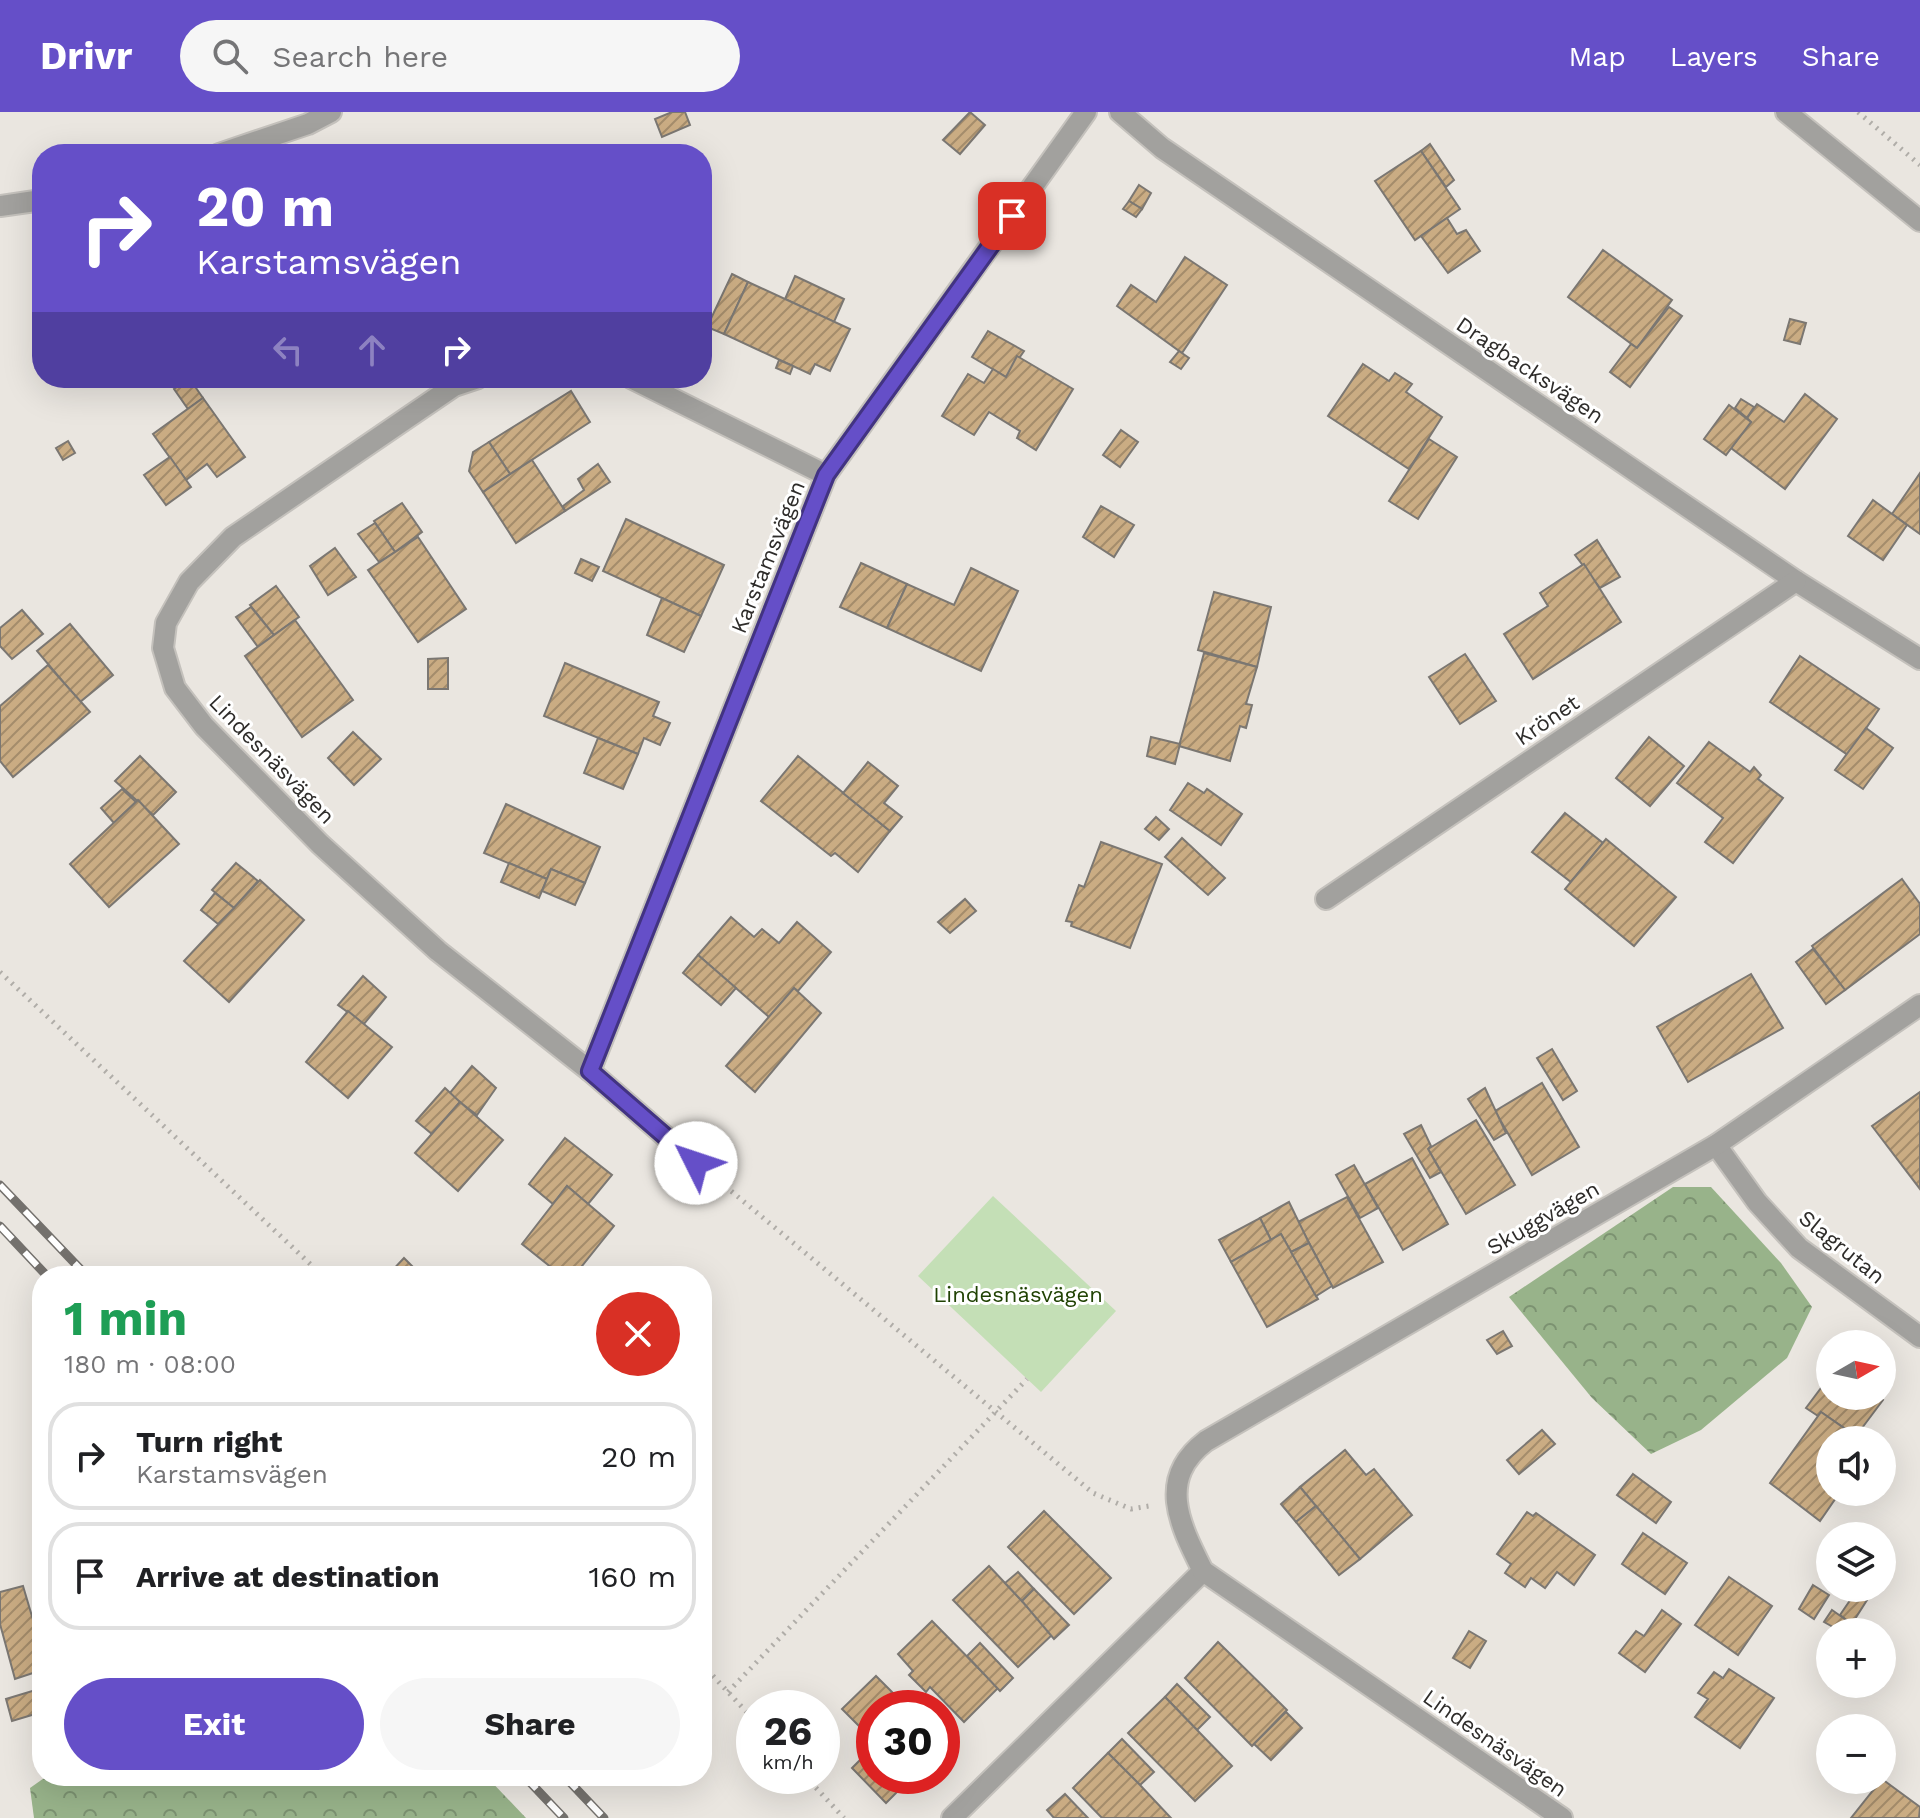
<!DOCTYPE html>
<html lang="en">
<head>
<meta charset="utf-8">
<style>
	:root { --surface:#fff; --page:#f6f6f6; --text:#202124; --muted:#757577; --line:#e0e0e0; --accent:#654fc8 }
	body { margin:0; font-family:"Work Sans",sans-serif; background:var(--page); color:var(--text); height:100vh; display:flex; flex-direction:column; font-size:30px; white-space:nowrap }
	* { box-sizing:border-box; margin:0 }
	p { font-size:26px; color:var(--muted) }
	.icon { flex:none; width:44px; height:44px; fill:none; stroke:currentColor; stroke-width:2; stroke-linecap:round; stroke-linejoin:round }
	.map { position:relative; flex:1; overflow:hidden }
	.side { position:absolute; left:32px; top:1154px; width:680px; height:520px; display:flex; flex-direction:column; background:var(--surface); border-radius:32px; box-shadow:0 8px 32px #0002 }
	.side>* { flex:none }
	.banner { position:absolute; left:32px; top:32px; width:680px; height:244px; border-radius:32px; box-shadow:0 8px 32px #0002; background:#654fc8; color:#fff; overflow:hidden }
	.needle { width:52px; rotate:81deg }
	.buttons { position:absolute; left:1816px; top:1218px; display:grid; gap:16px }
	.buttons a { display:grid; place-items:center; width:80px; height:80px; border-radius:50%; background:var(--surface); box-shadow:0 8px 32px #0002; font-size:40px }
	.speed { position:absolute; left:736px; top:1578px; display:flex; gap:16px; font-size:40px; font-weight:700; text-align:center }
	.speed>* { display:grid; place-content:center; width:104px; height:104px; border-radius:50%; background:var(--surface); box-shadow:0 8px 32px #0002; line-height:1 }
	.speed small { font-size:20px; font-weight:400 }
	.speed .limit { border:12px solid #d22; background:#fff; color:#111 }
	.pin { position:absolute; display:grid; place-items:center; width:68px; height:68px; color:#fff; margin:-34px; border-radius:16px; box-shadow:0 4px 12px #0006 }
	.me { position:absolute; width:88px; margin:-44px; rotate:311deg; stroke-linejoin:round; filter:drop-shadow(0 0 6px #0008) }
	.turn { display:flex; align-items:center; gap:28px; height:168px; padding:0 32px; font-size:36px }
	.turn .icon { width:104px; height:104px; stroke-width:2.5 }
	.turn b { display:block; font-size:56px; line-height:68px }
	.lanes { display:flex; align-items:center; height:76px; padding:0 32px; background:#0003; justify-content:center; gap:40px; direction:ltr }
	.lanes .off { opacity:.35 }
	.round { display:grid; place-items:center; flex:none; width:84px; height:84px; border-radius:42px; background:var(--page) }
	.overview { display:flex; align-items:center; justify-content:space-between; height:136px; padding:0 32px }
	h1 { font-size:48px; font-weight:700; line-height:60px; color:#1e9e55 }
	.button { display:flex; gap:16px; margin-top:auto; padding:16px 32px }
	.button a { flex:1; height:92px; border-radius:48px; background:var(--accent); color:#fff; font-size:32px; font-weight:700; line-height:92px; text-align:center }
	.button a+a { background:var(--page); color:var(--text) }
	ul { padding:0; list-style:none }
	li { display:flex; align-items:center; gap:24px; height:108px; margin:0 16px 12px; padding:0 16px; border:4px solid var(--line); border-radius:32px }
	li div { flex:1 }
	li b { display:block; font-size:30px }
	li em { font-style:normal }
	header { display:flex; align-items:center; gap:48px; box-sizing:border-box; height:112px; padding:0 40px; background:var(--accent); color:#fff }
	header strong { font-size:38px }
	nav { display:flex; gap:44px; margin-inline-start:auto; font-size:28px }
	.search { width:560px; height:72px; background:var(--page); display:flex; align-items:center; gap:20px; box-sizing:border-box; padding:0 28px; border-radius:44px; color:var(--muted); font-size:30px }
	.map>svg:first-child { display:block }
	.forest { fill:url(#forest-crowns) }
	.park { fill:#c4dfb6 }
	.building { fill:url(#building-hatch); stroke:#7b7772; stroke-width:2 }
	.lines { fill:none; stroke-linecap:round; stroke-linejoin:round }
	.minor-casing { stroke:#c4c1bc; stroke-width:24 }
	.tertiary-casing { stroke:#c4c1bc; stroke-width:24 }
	.path { stroke:#b0ada8; stroke-width:5; stroke-dasharray:2 6; stroke-linecap:butt }
	.minor { stroke:#a2a19e; stroke-width:20 }
	.tertiary { stroke:#a2a19e; stroke-width:20 }
	.rail-casing { stroke:#74716d; stroke-width:9 }
	.rail { stroke:#fff; stroke-width:6; stroke-dasharray:18; stroke-linecap:butt }
	.route-casing { stroke:#423382; stroke-width:20 }
	.route { stroke:#654fc8; stroke-width:14 }
	.labels { text-anchor:middle; dominant-baseline:central; stroke-width:6; stroke-linejoin:round; paint-order:stroke }
	.street-label { font-size:22px; fill:#2e2c2a; stroke:#fff }
	.park-label { font-size:22px; fill:#204203; stroke:#fff }
</style>
</head>
<body>
<header>
<strong>Drivr</strong>
<div class="search"><svg class="icon" aria-label="search" viewBox="0 0 24 24"><circle cx="10" cy="10" r="6"/><path d="M15 15l6 6"/></svg>Search here</div>
<nav><a>Map</a><a>Layers</a><a>Share</a></nav>
</header>
<div class="map">
<svg width="1920" height="1706" viewBox="0 0 1920 1706">
	<defs>
		<pattern id="forest-crowns" width="20" height="18" patternUnits="userSpaceOnUse" patternTransform="scale(2)"><rect width="20" height="18" fill="#98b38a"/><path d="M2 6a3 3 0 1 1 6 0M12 15a3 3 0 1 1 6 0" fill="none" stroke="#7c9271"/></pattern>
		<pattern id="building-hatch" width="6" height="6" patternUnits="userSpaceOnUse" patternTransform="scale(2)"><rect width="6" height="6" fill="#caac83"/><path d="M-1 1l2-2M0 6l6-6M5 7l2-2" fill="none" stroke="#a48c6b"/></pattern>
	</defs>
	<rect width="100%" height="100%" fill="#eae6e0"/>
	<g class="forest">
		<polygon points="1673,1075 1711,1075 1781,1151 1812,1195 1787,1246 1701,1318 1651,1342 1592,1286 1509,1185"/>
		<polygon points="47,1664 486,1664 526,1706 34,1706 30,1676"/>
	</g>
	<polygon class="park" points="993,1084 1116,1199 1041,1280 918,1164"/>
	<g class="building">
		<polygon points="672,0 685,0 690,13 662,25 655,7"/>
		<polygon points="970,0 985,13 960,42 943,28"/>
		<polygon points="1430,32 1454,68 1446,75 1421,39"/>
		<polygon points="1421,39 1460,97 1415,128 1375,69"/>
		<polygon points="1139,73 1151,81 1142,97 1129,89"/>
		<polygon points="1129,89 1142,97 1136,105 1123,97"/>
		<polygon points="1447,106 1457,122 1466,118 1480,139 1448,161 1421,124"/>
		<polygon points="1603,138 1672,188 1637,236 1568,185"/>
		<polygon points="1185,145 1227,173 1182,241 1117,194 1131,173 1156,190"/>
		<polygon points="732,162 748,170 724,222 707,215"/>
		<polygon points="795,164 844,187 834,210 785,187"/>
		<polygon points="748,170 850,217 830,259 815,252 810,262 724,222"/>
		<polygon points="1669,195 1682,204 1630,275 1610,260 1631,232 1637,236"/>
		<polygon points="1790,207 1806,211 1800,232 1784,228"/>
		<polygon points="988,219 1024,239 1006,265 972,245"/>
		<polygon points="1179,239 1189,246 1181,257 1170,250"/>
		<polygon points="1017,244 1073,277 1036,338 1017,326 1020,319 989,300 974,323 942,304 968,262 984,271 993,257 1006,265"/>
		<polygon points="779,248 793,254 790,262 776,256"/>
		<polygon points="1363,252 1389,269 1395,261 1412,272 1406,280 1442,305 1409,357 1328,304"/>
		<polygon points="189,266 203,286 188,297 174,277"/>
		<polygon points="571,279 590,310 510,362 489,330"/>
		<polygon points="1805,282 1837,307 1785,377 1731,336 1751,310 1747,306 1757,292 1784,310"/>
		<polygon points="203,286 245,345 217,365 207,352 186,368 153,322"/>
		<polygon points="1741,287 1754,295 1747,306 1735,296"/>
		<polygon points="1729,293 1751,310 1726,343 1704,327"/>
		<polygon points="1121,318 1138,330 1120,355 1103,343"/>
		<polygon points="1429,327 1457,345 1418,407 1389,389"/>
		<polygon points="68,329 75,341 63,348 56,336"/>
		<polygon points="489,330 510,362 483,380 469,359 473,340"/>
		<polygon points="170,345 191,375 166,393 144,363"/>
		<polygon points="532,348 565,399 516,431 483,380"/>
		<polygon points="598,352 610,370 565,399 563,394 584,378 578,367"/>
		<polygon points="1920,361 1920,422 1892,402"/>
		<polygon points="1873,388 1907,413 1883,448 1848,424"/>
		<polygon points="402,391 422,420 395,440 374,409"/>
		<polygon points="1101,394 1134,413 1114,445 1083,425"/>
		<polygon points="626,407 724,453 701,504 603,459"/>
		<polygon points="375,411 395,440 379,450 358,422"/>
		<polygon points="418,425 466,497 418,530 368,458"/>
		<polygon points="1597,428 1620,465 1600,476 1575,443"/>
		<polygon points="335,436 356,465 328,483 310,454"/>
		<polygon points="581,447 599,455 592,469 575,461"/>
		<polygon points="861,451 907,472 887,516 840,495"/>
		<polygon points="1584,452 1621,510 1533,567 1504,522 1548,494 1540,481"/>
		<polygon points="971,456 1018,479 981,559 887,516 907,472 954,493"/>
		<polygon points="276,474 299,505 274,523 250,493"/>
		<polygon points="1214,480 1271,495 1257,555 1198,538"/>
		<polygon points="662,486 701,504 684,540 647,523"/>
		<polygon points="251,495 274,523 258,535 236,505"/>
		<polygon points="22,498 43,522 12,547 0,534 0,516"/>
		<polygon points="295,508 353,588 302,625 245,544"/>
		<polygon points="70,512 113,563 80,590 37,539"/>
		<polygon points="1204,541 1257,555 1246,592 1252,593 1246,616 1240,614 1230,649 1179,634"/>
		<polygon points="1465,542 1496,589 1460,612 1429,565"/>
		<polygon points="1800,544 1879,597 1848,643 1770,590"/>
		<polygon points="448,546 448,577 428,577 428,547"/>
		<polygon points="565,551 659,590 653,604 670,611 660,633 644,626 638,642 544,604"/>
		<polygon points="48,553 90,600 13,665 0,649 0,594"/>
		<polygon points="1866,616 1893,636 1863,677 1835,658"/>
		<polygon points="353,620 381,647 354,673 328,646"/>
		<polygon points="1151,625 1180,632 1175,652 1147,644"/>
		<polygon points="1649,625 1684,654 1650,694 1616,666"/>
		<polygon points="598,626 638,642 623,677 584,661"/>
		<polygon points="1709,630 1750,660 1754,655 1761,663 1758,667 1783,686 1733,751 1705,730 1723,706 1677,671"/>
		<polygon points="140,644 176,680 153,703 115,669"/>
		<polygon points="798,644 890,719 858,760 835,741 831,744 761,689"/>
		<polygon points="868,650 898,674 884,691 902,705 890,719 843,681"/>
		<polygon points="1188,671 1204,681 1207,677 1242,702 1221,733 1170,698"/>
		<polygon points="122,677 136,690 114,711 101,696"/>
		<polygon points="138,688 179,732 109,795 70,752"/>
		<polygon points="506,692 600,735 585,771 551,757 547,767 484,741"/>
		<polygon points="1565,701 1603,731 1571,770 1532,740"/>
		<polygon points="1156,705 1169,717 1159,728 1145,717"/>
		<polygon points="1182,726 1225,766 1208,783 1165,745"/>
		<polygon points="1606,727 1676,785 1634,834 1565,777"/>
		<polygon points="1101,730 1162,752 1130,836 1071,814 1072,810 1066,809 1079,773 1084,775"/>
		<polygon points="236,751 258,769 234,796 212,778"/>
		<polygon points="509,751 547,767 539,786 501,770"/>
		<polygon points="551,757 585,771 575,793 542,779"/>
		<polygon points="1902,767 1920,792 1920,822 1845,878 1812,834"/>
		<polygon points="260,768 304,808 229,890 184,849"/>
		<polygon points="215,781 234,796 218,812 201,798"/>
		<polygon points="965,787 976,799 950,821 938,810"/>
		<polygon points="731,805 754,825 762,817 779,831 797,810 831,840 798,879 794,876 769,905 698,843"/>
		<polygon points="1813,837 1845,878 1826,892 1796,850"/>
		<polygon points="698,843 736,876 721,893 683,861"/>
		<polygon points="1751,862 1783,916 1688,970 1657,915"/>
		<polygon points="363,864 386,885 364,912 338,893"/>
		<polygon points="794,876 821,901 755,980 726,954"/>
		<polygon points="348,899 392,935 348,986 306,950"/>
		<polygon points="1552,937 1577,979 1563,988 1537,946"/>
		<polygon points="472,954 496,976 477,1003 449,982"/>
		<polygon points="1542,971 1579,1035 1532,1063 1495,999"/>
		<polygon points="445,976 460,990 432,1022 416,1009"/>
		<polygon points="1485,976 1506,1021 1494,1028 1468,987"/>
		<polygon points="1920,980 1920,1077 1872,1014"/>
		<polygon points="460,990 503,1028 458,1079 415,1041"/>
		<polygon points="1476,1008 1515,1073 1466,1102 1428,1037"/>
		<polygon points="1421,1013 1431,1034 1428,1037 1441,1060 1430,1066 1404,1022"/>
		<polygon points="565,1026 612,1063 588,1092 567,1074 553,1092 529,1072"/>
		<polygon points="1412,1046 1448,1112 1403,1138 1365,1072"/>
		<polygon points="1354,1053 1378,1096 1360,1106 1336,1063"/>
		<polygon points="567,1074 614,1114 574,1164 562,1164 522,1132"/>
		<polygon points="1347,1085 1383,1150 1333,1176 1298,1110"/>
		<polygon points="1289,1090 1309,1131 1291,1140 1281,1122 1271,1128 1260,1106"/>
		<polygon points="1260,1106 1271,1128 1231,1150 1219,1128"/>
		<polygon points="1281,1122 1318,1187 1267,1215 1231,1150"/>
		<polygon points="1309,1131 1332,1174 1316,1184 1291,1140"/>
		<polygon points="404,1146 419,1161 389,1164 388,1163"/>
		<polygon points="1503,1219 1512,1234 1497,1242 1487,1228"/>
		<polygon points="1830,1264 1830,1284 1878,1284 1883,1288 1856,1324 1821,1300 1818,1304 1806,1296"/>
		<polygon points="1821,1300 1861,1328 1830,1328 1830,1380 1840,1380 1820,1409 1770,1371"/>
		<polygon points="1542,1318 1555,1332 1519,1362 1507,1348"/>
		<polygon points="1345,1338 1366,1363 1374,1357 1412,1403 1360,1447 1300,1375"/>
		<polygon points="1633,1362 1671,1390 1656,1411 1617,1383"/>
		<polygon points="1300,1375 1316,1394 1296,1410 1281,1392"/>
		<polygon points="1316,1394 1360,1447 1339,1463 1296,1410"/>
		<polygon points="1044,1399 1111,1466 1074,1502 1008,1435"/>
		<polygon points="1527,1400 1533,1404 1536,1401 1595,1443 1574,1473 1557,1460 1545,1476 1531,1466 1525,1475 1505,1461 1511,1452 1497,1442"/>
		<polygon points="1643,1421 1687,1451 1665,1482 1622,1452"/>
		<polygon points="989,1454 1053,1522 1018,1555 953,1488"/>
		<polygon points="1018,1460 1034,1477 1022,1489 1005,1471"/>
		<polygon points="1729,1465 1772,1494 1738,1543 1695,1513"/>
		<polygon points="1813,1473 1829,1483 1814,1507 1799,1497"/>
		<polygon points="23,1474 42,1538 42,1558 15,1567 0,1512 0,1480"/>
		<polygon points="1034,1477 1069,1513 1054,1527 1022,1489"/>
		<polygon points="1855,1481 1867,1488 1848,1518 1849,1510 1840,1503"/>
		<polygon points="1662,1498 1681,1512 1645,1560 1619,1541 1636,1519 1644,1524"/>
		<polygon points="1832,1498 1849,1510 1842,1520 1824,1510"/>
		<polygon points="932,1509 998,1576 964,1610 930,1575 926,1580 909,1563 913,1559 898,1542"/>
		<polygon points="1469,1519 1486,1529 1470,1556 1453,1546"/>
		<polygon points="1218,1530 1287,1598 1252,1634 1185,1566"/>
		<polygon points="980,1531 1013,1566 1000,1579 967,1544"/>
		<polygon points="1729,1557 1774,1586 1740,1636 1695,1605 1708,1587 1698,1581 1714,1560 1723,1566"/>
		<polygon points="876,1564 908,1596 874,1596 874,1629 842,1597"/>
		<polygon points="1177,1572 1210,1605 1197,1618 1165,1585"/>
		<polygon points="42,1576 42,1600 12,1609 6,1587"/>
		<polygon points="924,1585 934,1596 913,1596"/>
		<polygon points="1165,1585 1232,1654 1195,1689 1128,1621"/>
		<polygon points="1286,1600 1302,1616 1271,1648 1254,1632"/>
		<polygon points="942,1605 957,1621 944,1634 942,1631"/>
		<polygon points="1122,1627 1154,1660 1140,1673 1108,1641"/>
		<polygon points="868,1640 874,1646 874,1664 892,1664 902,1675 886,1691 852,1656"/>
		<polygon points="1108,1641 1140,1673 1171,1706 1102,1706 1073,1676"/>
		<polygon points="1882,1667 1920,1695 1919,1706 1851,1706"/>
		<polygon points="1065,1682 1088,1706 1054,1706 1047,1698"/>
	</g>
	<g class="lines">
		<g class="minor-casing">
			<g id="minor">
				<polyline points="1120,0 1162,36 1796,469 1920,547"/>
				<polyline points="219,42 308,12 331,0"/>
				<polyline points="0,94 42,88"/>
				<polyline points="478,266 454,274 233,425 189,470 166,511 163,536 175,576 204,614 320,732 438,839 590,959 696,1051"/>
				<polyline points="631,266 826,363"/>
				<polyline points="1326,787 1796,469"/>
				<polyline points="590,959 826,363 1086,0"/>
				<polyline points="1716,1033 1757,1090 1799,1136 1920,1225"/>
				<polyline points="952,1706 1203,1459"/>
				<path d="M1562,1706l-359,-247c-23,-46 -47,-92 3,-130l510,-296 204,-140"/>
			</g>
		</g>
		<g class="tertiary-casing">
			<polyline id="tertiary" points="1786,0 1920,109"/>
		</g>
		<g class="path">
			<polyline points="1858,0 1920,53"/>
			<polyline points="0,860 323,1164"/>
			<polyline points="719,1069 1093,1381 1131,1397 1149,1394"/>
			<polyline points="702,1552 754,1608"/>
			<polyline points="728,1580 1027,1267"/>
			<polyline points="805,1664 844,1706"/>
		</g>
		<use href="#minor" class="minor"/>
		<use href="#tertiary" class="tertiary"/>
		<g class="rail-casing">
			<g id="rail">
				<polyline points="0,1073 87,1164"/>
				<polyline points="0,1114 47,1164"/>
				<polyline points="524,1664 564,1706"/>
				<polyline points="564,1664 604,1706"/>
			</g>
		</g>
		<use href="#rail" class="rail"/>
	</g>
	<g class="lines">
		<g class="route-casing">
			<polyline id="route" points="696,1051 590,959 826,363 1012,104"/>
		</g>
		<use href="#route" class="route"/>
	</g>
	<g class="labels">
		<g class="street-label">
			<text transform="translate(1530 258) rotate(34)">Dragbacksvägen</text>
			<text transform="translate(768 445) rotate(-68)">Karstamsvägen</text>
			<text transform="translate(1547 608) rotate(-34)">Krönet</text>
			<text transform="translate(272 647) rotate(46)">Lindesnäsvägen</text>
			<text transform="translate(1543 1106) rotate(-30)">Skuggvägen</text>
			<text transform="translate(1842 1135) rotate(39)">Slagrutan</text>
			<text transform="translate(1495 1631) rotate(35)">Lindesnäsvägen</text>
		</g>
		<g class="park-label">
			<text x="1018" y="1182">Lindesnäsvägen</text>
		</g>
	</g>
</svg>
<div class="buttons">
<a><svg class="needle" viewBox="-14 -14 28 28"><path d="M0-13l5 13h-10z" fill="#e53935"/><path d="M0 13l5-13h-10z" fill="#757577"/></svg></a>
<a><svg class="icon" aria-label="sound" viewBox="0 0 24 24"><path d="M4 9h4l5-4v14l-5-4H4zM17 9q2 3 0 6"/></svg></a>
<a><svg class="icon" aria-label="layers" viewBox="0 0 24 24"><path d="M12 4l9 5-9 5-9-5zM3 14l9 5 9-5"/></svg></a>
<a>+</a>
<a>−</a>
</div>
<div class="speed"><div>26<small>km/h</small></div><div class="limit">30</div></div>
<div class="pin" style="left:1012px;top:104px;background:#d93025"><svg class="icon" aria-label="arrive" viewBox="0 0 24 24"><path d="M6 21V4h12l-3 4 3 4H6"/></svg></div>
<svg class="me" style="left:696px;top:1051px" viewBox="-20 -20 40 40"><circle r="19" fill="#fff"/><path d="M0-13L10 11 0 6-10 11z" fill="#654fc8"/></svg>
<div class="banner">
<div class="turn"><svg class="icon" aria-label="right" viewBox="0 0 24 24"><path d="M7 20v-9h11M14 6l5 5-5 5"/></svg><div><b>20 m</b>Karstamsvägen</div></div>
<div class="lanes"><svg class="icon off" aria-label="left" viewBox="0 0 24 24"><path d="M17 20v-9H6M10 6l-5 5 5 5"/></svg><svg class="icon off" aria-label="ahead" viewBox="0 0 24 24"><path d="M12 20V5M6 11l6-6 6 6"/></svg><svg class="icon" aria-label="right" viewBox="0 0 24 24"><path d="M7 20v-9h11M14 6l5 5-5 5"/></svg></div>
</div>
<section class="side">
<div class="overview"><div><h1>1 min</h1><p>180 m · 08:00</p></div><a class="round" style="background:#d93025;color:#fff"><svg class="icon" aria-label="close" viewBox="0 0 24 24"><path d="M6 6l12 12M18 6L6 18"/></svg></a></div>
<ul>
<li><svg class="icon" aria-label="right" viewBox="0 0 24 24"><path d="M7 20v-9h11M14 6l5 5-5 5"/></svg><div><b>Turn right</b><p>Karstamsvägen</p></div><em>20 m</em></li>
<li><svg class="icon" aria-label="arrive" viewBox="0 0 24 24"><path d="M6 21V4h12l-3 4 3 4H6"/></svg><div><b>Arrive at destination</b></div><em>160 m</em></li>
</ul>
<div class="button"><a>Exit</a><a>Share</a></div>
</section>
</div>
</body>
</html>
